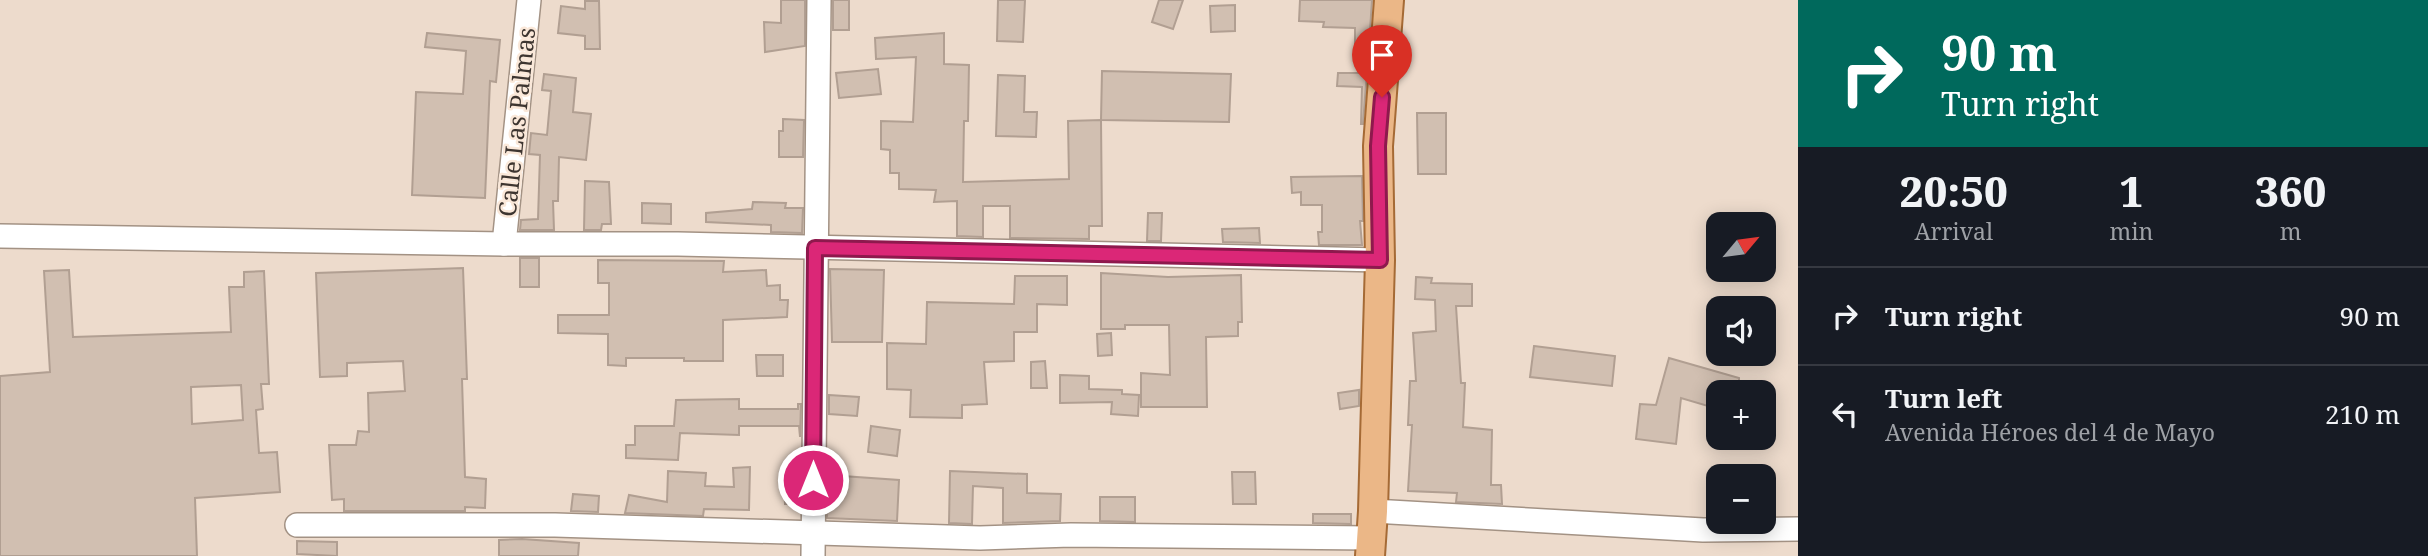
<!DOCTYPE html>
<html lang="en">
<head>
<meta charset="utf-8">
<style>
	:root { --surface:#171b24; --page:#20242c; --text:#f1f3f6; --muted:#9ea1a6; --line:#363941 }
	body { margin:0; font-family:"Noto Serif",serif; background:var(--page); color:var(--text); height:100vh; display:flex; flex-direction:column; font-size:26px; white-space:nowrap }
	* { box-sizing:border-box; margin:0 }
	p { font-size:23px; color:var(--muted) }
	.icon { flex:none; width:38px; height:38px; fill:none; stroke:currentColor; stroke-width:2; stroke-linecap:round; stroke-linejoin:round }
	.map { position:relative; flex:1; overflow:hidden }
	.panel { display:flex; flex-direction:column; background:var(--surface); width:630px }
	.panel>* { flex:none }
	.hud { background:#00695c; color:#fff; overflow:hidden }
	.needle { width:46px; rotate:61deg }
	.controls { position:absolute; left:1706px; top:212px; display:grid; gap:14px }
	.controls a { display:grid; place-items:center; width:70px; height:70px; border-radius:14px; background:var(--surface); box-shadow:0 4px 18px #0003; font-size:35px }
	.pin { position:absolute; display:grid; place-items:center; width:60px; height:60px; color:#fff; margin:-72px -30px; border-radius:50% 50% 50% 0; rotate:-45deg; box-shadow:0 0 7px #0007 }
	.pin .icon { rotate:45deg }
	.me { position:absolute; width:77px; margin:-38px; rotate:0deg; stroke-linejoin:round; filter:drop-shadow(0 0 5px #0008) }
	.turn { display:flex; align-items:center; gap:24px; height:147px; padding:0 28px; font-size:32px }
	.turn .icon { width:91px; height:91px; stroke-width:2.5 }
	.turn b { display:block; font-size:49px; line-height:60px }
	.eta { display:flex; justify-content:space-evenly; align-items:center; height:119px; text-align:center }
	.eta b { font-size:42px; font-weight:800; line-height:49px }
	ul { padding:0; list-style:none }
	li { display:flex; align-items:center; gap:21px; height:98px; padding:0 28px; border-top:2px solid var(--line) }
	li div { flex:1 }
	li b { display:block; font-size:26px }
	li em { font-style:normal }
	main { display:flex; flex:1; min-height:0 }
	.map>svg:first-child { display:block }
	.building { fill:#d1bfb1; stroke:#b19f92; stroke-width:2; fill-rule:evenodd }
	.lines { fill:none; stroke-linecap:round; stroke-linejoin:round }
	.minor-casing { stroke:#a39284; stroke-width:26 }
	.major-casing { stroke:#a56a35; stroke-width:32 }
	.minor { stroke:#fff; stroke-width:23 }
	.major { stroke:#ebb787; stroke-width:28 }
	.route-casing { stroke:#8e194d; stroke-width:18 }
	.route { stroke:#db2777; stroke-width:12 }
	.labels { text-anchor:middle; dominant-baseline:central; stroke-width:5; stroke-linejoin:round; paint-order:stroke }
	.street-label { font-size:24px; fill:#3d3530; stroke:#fae8d9 }
</style>
</head>
<body>
<main>
<div class="map">
<svg width="1798" height="556" viewBox="0 0 1798 556">
	<rect width="100%" height="100%" fill="#eddbcc"/>
	<g class="building">
		<polygon points="781,0 805,0 805,46 765,52 764,22 781,23"/>
		<rect x="833" y="0" width="16" height="30"/>
		<polygon points="998,0 1025,0 1023,42 997,41"/>
		<polygon points="1159,0 1183,0 1173,29 1152,22"/>
		<polygon points="1300,0 1372,0 1369,45 1355,44 1355,28 1323,27 1324,22 1299,21"/>
		<polygon points="585,1 599,1 600,49 585,49 585,36 558,33 561,6 585,9"/>
		<polygon points="1235,5 1235,31 1211,32 1210,6"/>
		<polygon points="427,33 500,40 496,82 490,81 485,198 412,195 416,92 463,94 466,51 425,47"/>
		<polygon points="944,33 944,64 969,65 968,121 964,121 963,182 1069,179 1068,121 1101,120 1102,226 1089,226 1089,239 1010,238 1010,206 983,206 983,237 957,236 957,201 934,202 936,190 899,189 899,173 890,173 890,150 881,149 881,121 913,122 916,57 876,59 875,38"/>
		<polygon points="878,69 881,94 839,98 836,73"/>
		<polygon points="1102,71 1231,74 1229,122 1101,120"/>
		<polygon points="1362,71 1367,71 1363,124 1361,124 1362,87 1337,86 1338,73 1362,73"/>
		<polygon points="544,74 576,78 573,112 591,114 586,160 559,157 558,201 553,201 554,230 520,230 521,220 538,219 540,155 529,154 531,133 547,135 551,91 542,90"/>
		<polygon points="998,75 1025,76 1024,112 1037,112 1036,137 996,136"/>
		<polygon points="1417,113 1446,113 1446,174 1418,174"/>
		<polygon points="783,119 804,120 803,157 779,157 779,131 783,131"/>
		<polygon points="1362,176 1363,221 1360,221 1362,245 1319,245 1318,232 1322,232 1322,205 1301,205 1301,192 1292,193 1291,177"/>
		<polygon points="585,181 609,182 611,224 602,224 601,230 584,230"/>
		<polygon points="753,202 786,203 785,208 803,208 802,233 771,232 771,225 706,222 706,213 752,209"/>
		<polygon points="642,203 671,204 671,224 642,223"/>
		<polygon points="1148,213 1162,213 1161,241 1147,241"/>
		<polygon points="1259,228 1260,243 1223,242 1222,229"/>
		<rect x="520" y="258" width="19" height="29"/>
		<polygon points="598,260 724,261 723,272 766,270 767,286 780,285 780,300 788,300 787,317 723,320 723,361 684,361 684,358 626,358 626,366 608,365 608,334 558,333 558,315 609,315 609,283 598,283"/>
		<polygon points="463,268 467,379 462,379 465,477 486,479 485,508 465,507 465,511 344,511 344,499 332,500 329,445 356,445 358,431 369,432 368,393 405,391 403,361 347,363 347,376 320,377 316,273"/>
		<polygon points="830,269 884,270 882,342 832,342"/>
		<path d="M69,270l4,67 158,-5 -2,-45h15v-15l20,-1 5,113h-8l2,25 -7,1 3,43 18,-1 3,40 -85,6 2,58h-197v-180l50,-4 -6,-101zM241,385l2,35 -51,4 -1,-37z"/>
		<polygon points="1101,273 1168,277 1241,275 1242,322 1238,322 1238,336 1206,337 1207,407 1141,407 1141,373 1170,375 1169,325 1125,325 1125,329 1101,329"/>
		<polygon points="1015,276 1067,276 1067,305 1037,304 1037,332 1014,332 1014,361 984,362 987,404 962,405 962,418 910,417 911,390 887,389 887,343 926,344 927,302 1014,304"/>
		<polygon points="1416,277 1432,278 1431,283 1472,284 1472,306 1456,306 1461,383 1465,383 1463,427 1492,430 1491,485 1501,485 1502,504 1456,502 1457,493 1408,491 1412,425 1408,425 1410,381 1416,381 1413,333 1436,331 1435,300 1415,299"/>
		<polygon points="1111,333 1112,355 1098,356 1097,334"/>
		<polygon points="1534,346 1615,356 1612,386 1530,377"/>
		<polygon points="756,355 783,355 783,376 757,376"/>
		<polygon points="1669,358 1739,378 1739,392 1718,392 1718,409 1681,398 1676,444 1636,439 1640,404 1656,405"/>
		<polygon points="1045,361 1047,388 1031,388 1031,362"/>
		<polygon points="1060,375 1089,376 1089,389 1122,390 1122,394 1139,395 1138,416 1111,414 1112,402 1060,403"/>
		<polygon points="1359,390 1359,406 1340,409 1338,393"/>
		<polygon points="829,395 859,397 857,416 829,414"/>
		<polygon points="739,399 739,409 798,409 798,404 801,404 800,437 799,426 739,426 739,435 680,433 678,460 626,458 626,445 635,445 635,426 674,426 676,400"/>
		<polygon points="871,426 900,430 897,456 868,452"/>
		<polygon points="750,467 749,510 704,509 703,516 625,513 629,495 667,502 668,471 706,473 705,486 734,487 733,468"/>
		<polygon points="950,471 1027,474 1027,493 1061,494 1060,521 1003,523 1003,488 973,486 972,524 949,523"/>
		<polygon points="1232,472 1255,472 1256,504 1233,504"/>
		<polygon points="828,475 899,480 897,521 827,518"/>
		<polygon points="784,481 800,481 800,504 785,504"/>
		<polygon points="573,494 599,496 598,512 571,511"/>
		<polygon points="1100,497 1135,497 1135,522 1100,521"/>
		<polygon points="1313,514 1351,514 1351,524 1313,523"/>
		<polygon points="522,539 579,543 578,556 499,556 499,540"/>
		<polygon points="297,541 337,542 337,556 297,554"/>
	</g>
	<g class="lines">
		<g class="minor-casing">
			<g id="minor">
				<polyline points="0,236 504,244 678,244 1380,260"/>
				<polyline points="504,244 529,0"/>
				<polyline points="1373,511 1703,530 1798,529"/>
				<polyline points="297,525 555,525 980,538 1071,535 1370,538"/>
				<polyline points="813,556 819,0"/>
			</g>
		</g>
		<g class="major-casing">
			<polyline id="major" points="1370,556 1373,511 1380,260 1378,146 1389,0"/>
		</g>
		<use href="#minor" class="minor"/>
		<use href="#major" class="major"/>
	</g>
	<g class="lines">
		<g class="route-casing">
			<polyline id="route" points="813,480 815,248 1380,260 1378,146 1382,97"/>
		</g>
		<use href="#route" class="route"/>
	</g>
	<g class="labels">
		<g class="street-label">
			<text transform="translate(516 122) rotate(-84)">Calle Las Palmas</text>
		</g>
	</g>
</svg>
<div class="controls">
<a><svg class="needle" viewBox="-14 -14 28 28"><path d="M0-13l5 13h-10z" fill="#e53935"/><path d="M0 13l5-13h-10z" fill="#9ea1a6"/></svg></a>
<a><svg class="icon" aria-label="sound" viewBox="0 0 24 24"><path d="M4 9h4l5-4v14l-5-4H4zM17 9q2 3 0 6"/></svg></a>
<a>+</a>
<a>−</a>
</div>
<div class="pin" style="left:1382px;top:97px;background:#d93025"><svg class="icon" aria-label="arrive" viewBox="0 0 24 24"><path d="M6 21V4h12l-3 4 3 4H6"/></svg></div>
<svg class="me" style="left:813px;top:480px" viewBox="-20 -20 40 40"><circle r="17" fill="#db2777" stroke="#fff" stroke-width="3"/><path d="M0-11L8 9 0 5-8 9z" fill="#fff"/></svg>
</div>
<section class="panel">
<div class="hud">
<div class="turn"><svg class="icon" aria-label="right" viewBox="0 0 24 24"><path d="M7 20v-9h11M14 6l5 5-5 5"/></svg><div><b>90 m</b>Turn right</div></div>
</div>
<div class="eta">
<div><b>20:50</b><p>Arrival</p></div>
<div><b>1</b><p>min</p></div>
<div><b>360</b><p>m</p></div>
</div>
<ul>
<li><svg class="icon" aria-label="right" viewBox="0 0 24 24"><path d="M7 20v-9h11M14 6l5 5-5 5"/></svg><div><b>Turn right</b></div><em>90 m</em></li>
<li><svg class="icon" aria-label="left" viewBox="0 0 24 24"><path d="M17 20v-9H6M10 6l-5 5 5 5"/></svg><div><b>Turn left</b><p>Avenida Héroes del 4 de Mayo</p></div><em>210 m</em></li>
</ul>
</section>
</main>
</body>
</html>
